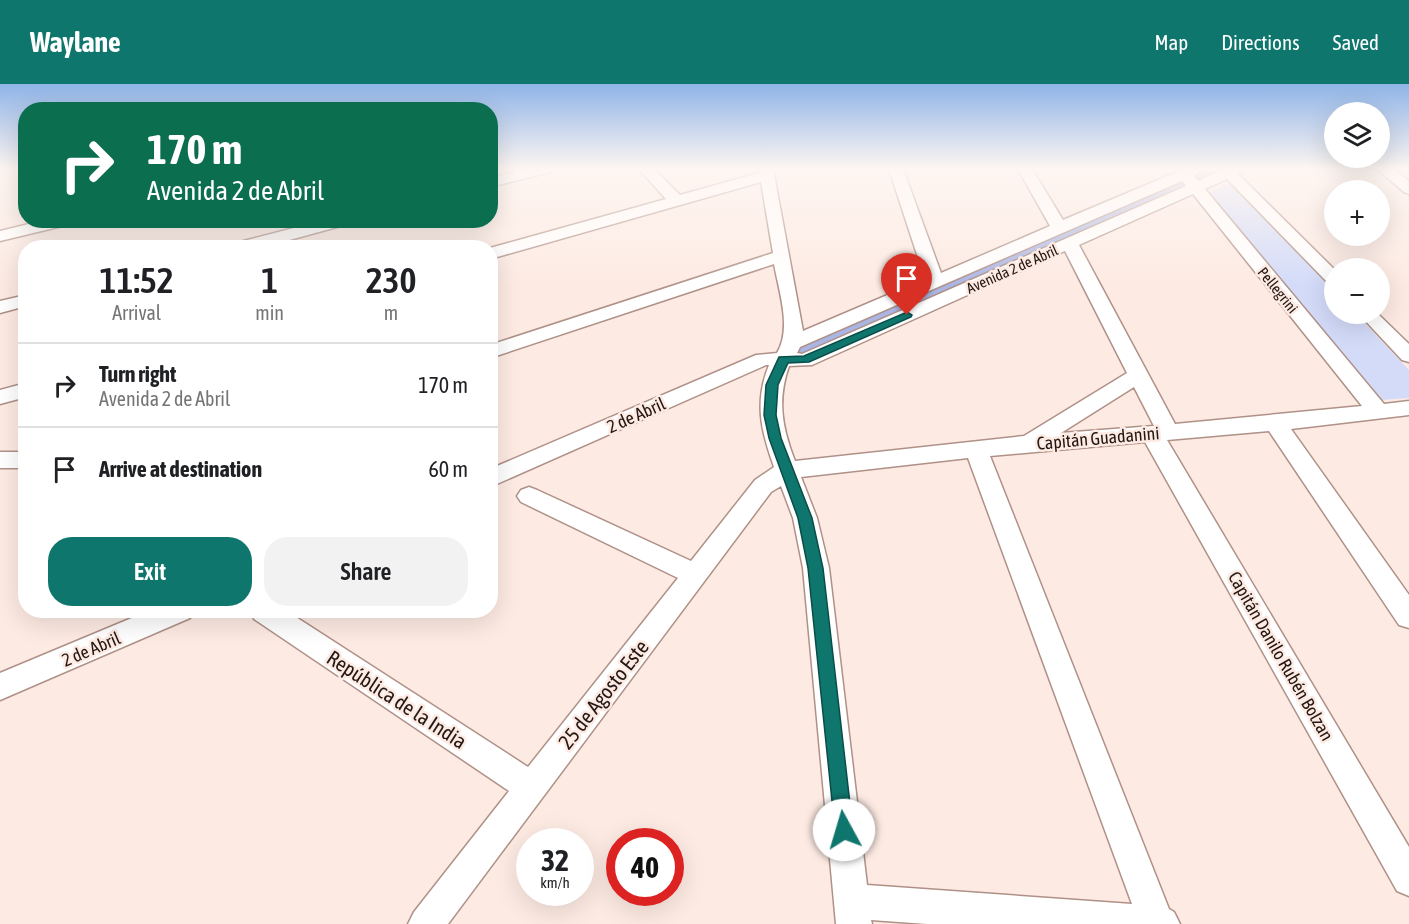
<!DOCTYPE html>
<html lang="en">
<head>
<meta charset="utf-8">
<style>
	:root { --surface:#fff; --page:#f2f2f2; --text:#202124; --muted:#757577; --line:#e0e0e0; --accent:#0f766e }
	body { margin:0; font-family:"Asap Condensed",sans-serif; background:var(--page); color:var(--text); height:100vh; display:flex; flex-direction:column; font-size:22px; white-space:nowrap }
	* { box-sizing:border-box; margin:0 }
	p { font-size:20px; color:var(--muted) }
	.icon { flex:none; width:33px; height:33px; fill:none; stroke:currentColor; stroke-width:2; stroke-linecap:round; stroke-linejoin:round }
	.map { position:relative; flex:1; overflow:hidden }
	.sheet { position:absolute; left:18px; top:156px; width:480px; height:378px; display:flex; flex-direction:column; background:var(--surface); border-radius:24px; box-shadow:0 6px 24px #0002 }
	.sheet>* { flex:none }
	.hud { position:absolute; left:18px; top:18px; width:480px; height:126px; border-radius:24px; box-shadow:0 6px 24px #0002; background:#0b6e4f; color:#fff; overflow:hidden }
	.fabs { position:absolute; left:1324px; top:18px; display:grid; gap:12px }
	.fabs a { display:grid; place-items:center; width:66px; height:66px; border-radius:50%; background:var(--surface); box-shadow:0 6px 24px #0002; font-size:30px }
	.speed { position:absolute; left:516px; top:744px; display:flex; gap:12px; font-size:30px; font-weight:700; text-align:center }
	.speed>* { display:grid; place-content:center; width:78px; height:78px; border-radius:50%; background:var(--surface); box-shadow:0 6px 24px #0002; line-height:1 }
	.speed small { font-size:15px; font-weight:400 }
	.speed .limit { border:9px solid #d22; background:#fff; color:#111 }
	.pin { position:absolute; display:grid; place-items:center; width:51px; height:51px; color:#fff; margin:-62px -26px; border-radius:50% 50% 50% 0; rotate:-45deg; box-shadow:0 0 6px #0007 }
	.pin .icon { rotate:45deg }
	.me { position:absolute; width:66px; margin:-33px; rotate:354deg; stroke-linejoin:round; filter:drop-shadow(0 0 4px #0008) }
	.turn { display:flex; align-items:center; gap:21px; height:126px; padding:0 30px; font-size:27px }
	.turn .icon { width:78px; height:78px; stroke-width:2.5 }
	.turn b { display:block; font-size:42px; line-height:51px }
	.eta { display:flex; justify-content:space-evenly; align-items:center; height:102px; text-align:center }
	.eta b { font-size:36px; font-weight:600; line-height:42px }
	.cta { display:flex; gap:12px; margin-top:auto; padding:12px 30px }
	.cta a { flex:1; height:69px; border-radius:24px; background:var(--accent); color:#fff; font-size:24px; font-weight:600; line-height:69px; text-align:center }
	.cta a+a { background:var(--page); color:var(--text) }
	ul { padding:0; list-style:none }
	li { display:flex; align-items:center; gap:18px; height:84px; padding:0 30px; border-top:2px solid var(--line) }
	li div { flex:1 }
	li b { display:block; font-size:22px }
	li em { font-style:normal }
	header { display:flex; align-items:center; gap:36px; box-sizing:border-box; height:84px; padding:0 30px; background:var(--accent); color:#fff }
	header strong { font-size:28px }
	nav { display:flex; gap:33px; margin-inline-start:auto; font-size:21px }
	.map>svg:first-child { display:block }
	.green { fill:#d3dbf9 }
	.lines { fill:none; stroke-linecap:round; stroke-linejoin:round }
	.canal { fill:#a9b5e5; fill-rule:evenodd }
	.minor-casing { stroke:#af9187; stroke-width:3 }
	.minor { fill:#fff; fill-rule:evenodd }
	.route { fill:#0f766e; stroke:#0a4d48; stroke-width:1.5 }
	.labels { text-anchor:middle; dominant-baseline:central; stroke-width:5; stroke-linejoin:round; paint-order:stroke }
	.far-street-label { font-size:15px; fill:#231814; stroke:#fdeae3 }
	.street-label { font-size:18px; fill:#231814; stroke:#fdeae3 }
	.near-street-label { font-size:21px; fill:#231814; stroke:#fdeae3 }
</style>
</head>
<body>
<header>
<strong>Waylane</strong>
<nav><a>Map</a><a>Directions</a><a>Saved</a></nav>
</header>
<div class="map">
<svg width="1409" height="840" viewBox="0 0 1409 840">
	<rect width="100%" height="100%" fill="#fdeae3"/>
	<g class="green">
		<polygon points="1180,97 1186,103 806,272 797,265"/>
		<polygon points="1228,100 1238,103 1335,207 1335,230 1356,230 1409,286 1409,314 1381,316 1208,113 1208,109"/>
	</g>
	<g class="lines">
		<g class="canal">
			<polygon points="1206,85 1225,85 1201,97 1191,97 1189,94"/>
			<polygon points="1180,97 1187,101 1185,104 805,271 798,273 789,267 791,263"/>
		</g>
		<g class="minor-casing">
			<g id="minor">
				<polygon points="529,85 553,85 551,88 490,103 490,94"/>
				<path d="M639,85h15l26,26 79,-22v-4h14l30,162 122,-52 -36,-110h14l38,104 109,-47 -32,-57h14l31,51 121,-51h19l-9,7 4,5 21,-10 -1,-2h26l-6,5 97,96v15l-6,-1 -102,-105 -22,10 179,215 25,-3v14l-118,14 118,166v33l-10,-3 -130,-194 -102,9 242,407v49l-12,-5 -252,-449 -155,14 179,453 5,3 6,12h-253l-56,-4 1,4h-36l-33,-356 -10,-50 -12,-32 -10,6 -323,432h-40l6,-12 95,-121 -255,-172 -3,-8 34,-1 243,157 150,-189 -157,-76 -4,-6 4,-6 8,-3 8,3 154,71 64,-81 19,-13c-13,-36 -20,-65 -5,-102h-3l-276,122v-18l266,-114 21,-2c15,-25 2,-61 -3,-89l-284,94v-13l283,-92 -12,-71 -271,77v-11l176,-49zM1182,97l4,5 -384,168 -5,-1 3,-6zM1193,110l169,212 -187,18 -96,-179zM1065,167l62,122 -103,63 -229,25c-13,-33 -18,-61 -6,-95l23,-1zM1134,303l20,39 -93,7zM968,374l164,446 -265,-19 -38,-317 -12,-50 -16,-41z"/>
				<polygon points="1377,85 1393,85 1409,97 1409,110 1404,108"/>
				<polygon points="45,136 77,136 75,139 0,157 0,147"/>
				<polygon points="325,136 354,136 352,139 260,164 230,164 232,160"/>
				<polygon points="26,211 26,222 0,229 0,217"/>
				<polygon points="1359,230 1378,230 1409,260 1409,278 1402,276"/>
				<polygon points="26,299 26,313 0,320 0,306"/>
				<rect x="0" y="368" width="26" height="16"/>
				<polygon points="151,526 194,526 190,534 0,616 0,589"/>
			</g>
		</g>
		<use href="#minor" class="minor"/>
	</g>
	<linearGradient id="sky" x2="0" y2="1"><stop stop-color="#8fb4e7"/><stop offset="0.42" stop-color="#fef6f2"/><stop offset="1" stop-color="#fef6f2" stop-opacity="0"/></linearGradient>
	<rect width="1409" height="202" fill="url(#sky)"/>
	<polygon class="route" points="907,228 912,231 911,233 809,278 788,279 778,301 776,331 781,354 812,434 823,484 853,746 850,752 844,755 837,752 835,746 808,484 798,434 769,354 764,331 766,301 779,273 804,272"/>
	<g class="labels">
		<g class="far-street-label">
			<text transform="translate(1012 185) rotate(-24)">Avenida 2 de Abril</text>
			<text transform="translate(1278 206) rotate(51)">Pellegrini</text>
		</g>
		<g class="street-label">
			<text transform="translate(636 331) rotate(-24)">2 de Abril</text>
			<text transform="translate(1098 354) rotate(-5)">Capitán Guadanini</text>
			<text transform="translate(91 565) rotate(-23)">2 de Abril</text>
			<text transform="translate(1281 572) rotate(60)">Capitán Danilo Rubén Bolzan</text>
		</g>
		<g class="near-street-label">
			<text transform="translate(603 610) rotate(-52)">25 de Agosto Este</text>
			<text transform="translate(397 615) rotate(33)">República de la India</text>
		</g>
	</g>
</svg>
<div class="fabs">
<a><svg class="icon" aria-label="layers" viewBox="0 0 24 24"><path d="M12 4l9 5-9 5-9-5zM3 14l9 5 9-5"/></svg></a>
<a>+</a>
<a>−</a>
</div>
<div class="speed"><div>32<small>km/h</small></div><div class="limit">40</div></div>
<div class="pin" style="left:907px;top:231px;background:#d93025"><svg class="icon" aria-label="arrive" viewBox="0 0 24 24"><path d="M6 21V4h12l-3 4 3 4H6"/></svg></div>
<svg class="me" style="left:844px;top:746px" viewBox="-20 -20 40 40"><circle r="19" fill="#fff"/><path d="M0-13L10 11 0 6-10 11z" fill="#0f766e"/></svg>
<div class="hud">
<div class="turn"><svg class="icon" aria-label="right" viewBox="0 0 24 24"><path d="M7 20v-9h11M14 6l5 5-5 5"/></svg><div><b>170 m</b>Avenida 2 de Abril</div></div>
</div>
<section class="sheet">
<div class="eta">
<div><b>11:52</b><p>Arrival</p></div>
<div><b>1</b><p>min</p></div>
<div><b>230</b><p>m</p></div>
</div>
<ul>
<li><svg class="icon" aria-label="right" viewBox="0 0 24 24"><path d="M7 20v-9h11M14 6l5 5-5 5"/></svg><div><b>Turn right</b><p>Avenida 2 de Abril</p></div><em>170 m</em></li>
<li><svg class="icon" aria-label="arrive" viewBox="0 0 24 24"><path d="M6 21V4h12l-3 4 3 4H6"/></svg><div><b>Arrive at destination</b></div><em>60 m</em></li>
</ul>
<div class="cta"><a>Exit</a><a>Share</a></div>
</section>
</div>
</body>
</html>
